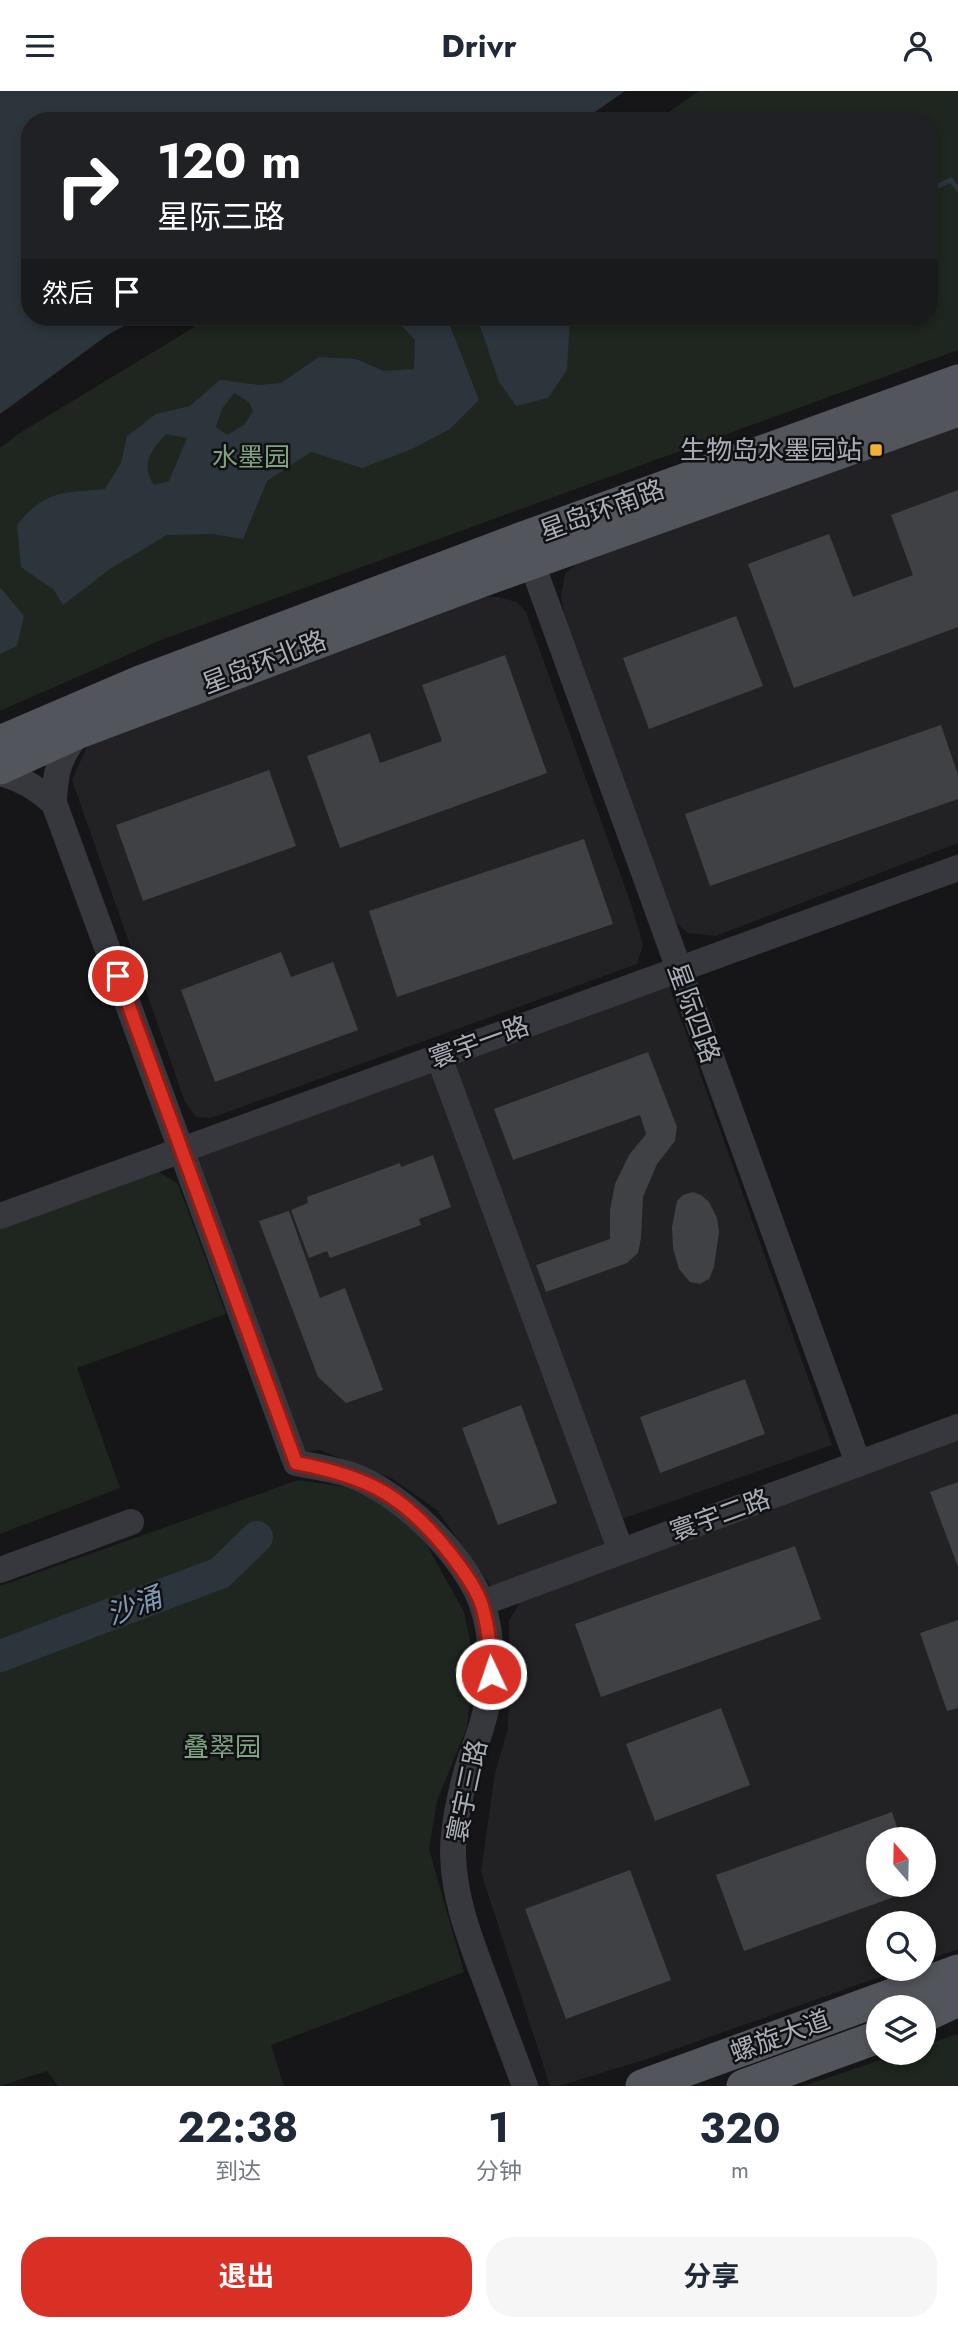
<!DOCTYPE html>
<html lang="zh">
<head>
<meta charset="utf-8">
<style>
	:root { --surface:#fff; --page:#f6f6f7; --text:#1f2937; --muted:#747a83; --accent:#d93025 }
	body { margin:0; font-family:Jost,"Noto Sans SC",sans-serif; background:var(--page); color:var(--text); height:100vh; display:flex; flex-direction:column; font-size:26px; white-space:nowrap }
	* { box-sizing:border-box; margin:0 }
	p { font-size:23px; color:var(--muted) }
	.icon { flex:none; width:38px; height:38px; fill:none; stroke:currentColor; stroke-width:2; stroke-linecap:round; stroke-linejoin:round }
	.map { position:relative; height:1995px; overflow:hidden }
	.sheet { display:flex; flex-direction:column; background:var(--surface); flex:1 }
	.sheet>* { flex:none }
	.banner { position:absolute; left:21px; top:21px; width:917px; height:214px; border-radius:28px; box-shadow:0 4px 10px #0003; background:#202124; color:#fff; overflow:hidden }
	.needle { width:46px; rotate:340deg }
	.tools { position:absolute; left:866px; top:1736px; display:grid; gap:14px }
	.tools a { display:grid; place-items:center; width:70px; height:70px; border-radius:50%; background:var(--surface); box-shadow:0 4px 10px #0003; font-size:35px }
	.pin { position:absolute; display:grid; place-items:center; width:60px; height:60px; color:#fff; margin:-30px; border:4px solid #fff; border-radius:50%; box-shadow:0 2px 7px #0007 }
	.me { position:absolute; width:77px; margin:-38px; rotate:357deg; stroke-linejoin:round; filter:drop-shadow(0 0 5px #0008) }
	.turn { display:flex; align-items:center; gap:24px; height:147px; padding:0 21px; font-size:32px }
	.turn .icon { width:91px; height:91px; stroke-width:2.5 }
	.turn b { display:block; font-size:49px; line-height:60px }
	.then { display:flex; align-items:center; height:66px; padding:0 21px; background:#0003; gap:14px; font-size:26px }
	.eta { display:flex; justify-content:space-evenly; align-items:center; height:119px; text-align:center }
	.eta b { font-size:42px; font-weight:700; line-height:49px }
	.primary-button { display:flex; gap:14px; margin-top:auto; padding:14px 21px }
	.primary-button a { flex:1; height:80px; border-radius:28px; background:var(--accent); color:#fff; font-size:28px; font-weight:700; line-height:80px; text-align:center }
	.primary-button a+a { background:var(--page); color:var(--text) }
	header { display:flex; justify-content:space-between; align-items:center; height:91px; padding:0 21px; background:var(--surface); font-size:32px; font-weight:700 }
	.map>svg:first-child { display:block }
	.built { fill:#222225; fill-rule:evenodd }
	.green { fill:#1e261f }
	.water { fill:#2c353c; fill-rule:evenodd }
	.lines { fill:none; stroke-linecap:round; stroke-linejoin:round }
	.stream { stroke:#2c353c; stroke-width:5 }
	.river { stroke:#2c353c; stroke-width:32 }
	.building { fill:#404145 }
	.minor { stroke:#37383d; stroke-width:26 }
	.major { stroke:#53555c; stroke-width:33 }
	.route-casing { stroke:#8d1f18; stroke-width:18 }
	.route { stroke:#d93025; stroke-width:12 }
	.poi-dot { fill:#f2b134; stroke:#111113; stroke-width:2.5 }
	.labels { text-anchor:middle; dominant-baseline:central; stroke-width:5; stroke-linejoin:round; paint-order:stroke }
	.poi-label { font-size:26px; fill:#a8adb8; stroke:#111113; text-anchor:end }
	.park-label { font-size:26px; fill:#7fa381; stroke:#111113 }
	.street-label { font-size:26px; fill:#a8adb8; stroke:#111113 }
	.water-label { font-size:28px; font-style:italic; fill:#7f9bb3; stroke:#111113 }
</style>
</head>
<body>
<header><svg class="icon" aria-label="menu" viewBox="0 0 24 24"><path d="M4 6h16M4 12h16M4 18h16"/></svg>Drivr<svg class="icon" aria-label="person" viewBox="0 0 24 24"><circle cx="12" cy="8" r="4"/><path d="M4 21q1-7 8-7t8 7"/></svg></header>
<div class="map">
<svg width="958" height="1995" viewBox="0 0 958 1995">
	<rect width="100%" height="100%" fill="#161618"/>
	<g class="built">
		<polygon points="958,335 958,752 716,845 688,842 676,832 566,534 561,505 565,483 579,471"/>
		<polygon points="479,506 498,506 517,511 526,521 631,813 643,854 637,873 211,1027 196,1026 185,1011 72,689 89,651"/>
		<polygon points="668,892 832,1354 619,1429 450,974"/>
		<polygon points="432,981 609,1454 493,1498 437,1419 391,1387 320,1359 301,1362 195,1068"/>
		<path d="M958,1350v508l-34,12v-38h-46v46h25l-256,90 -88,27h-9l-69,-214 14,-99 13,-44 1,-108 12,-21zM878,1748h46v46h-46z"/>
	</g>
	<g class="green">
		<polygon points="699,0 958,0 958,259 161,549 0,620 0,357 18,343 211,226 929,226 929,30 656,30"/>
		<polygon points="153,1077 178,1093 226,1223 77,1277 120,1397 0,1443 0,1132"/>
		<polygon points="298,1389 365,1399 420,1442 464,1521 474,1569 467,1636 437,1710 429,1758 464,1881 271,1954 284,1995 58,1995 47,1980 0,1995 0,1495"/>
		<polygon points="958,1943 958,1995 804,1995 901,1962 924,1962 924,1954"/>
	</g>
	<g class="water">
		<polygon points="0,0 625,0 582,30 30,30 30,226 141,226 109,243 0,323"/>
		<path d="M401,226l46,1 32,82 -29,29 -38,20 -50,19 -51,-16 -44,29 -24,58 -31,-5 -45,1 -57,34 -47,36 -9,-15 -33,-23 -4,-42c27,-35 47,-32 88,-36l16,-26 6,-27 29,-22 34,-8 30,-26 39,5 22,-2 38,-26 37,2 28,12 30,-2 1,-29 -16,-17zM234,302l15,9 4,9 -9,14 -17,10 -11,-8 6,-18zM166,343l21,4 -18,43 -15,4c-14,-21 -3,-35 12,-51z"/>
		<polygon points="477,226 570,226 567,279 548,307 516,315 499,291"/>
		<polygon points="0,496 24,525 17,555 0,563"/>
	</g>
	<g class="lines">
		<polyline class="stream" points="929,99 951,89 958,98"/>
		<polyline class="river" points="0,1565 220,1482 257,1446"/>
	</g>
	<g class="building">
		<polygon points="958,399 958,536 794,597 748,473 829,443 853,506 913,484 891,424"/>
		<polygon points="736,525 763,595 649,638 623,567"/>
		<polygon points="505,564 547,682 340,757 307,665 370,642 380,672 442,650 422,594"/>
		<polygon points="941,634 958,684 958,708 710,795 685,723"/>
		<polygon points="269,679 296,755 143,810 116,734"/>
		<polygon points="584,748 613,833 397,906 369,820"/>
		<polygon points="281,861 291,886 333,871 358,939 215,991 181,899"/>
		<polygon points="648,961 677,1036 675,1050 657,1073 643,1106 641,1147 638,1162 627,1172 546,1201 536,1174 610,1148 610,1119 615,1093 629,1064 646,1043 640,1024 513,1069 494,1018"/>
		<polygon points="433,1064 451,1116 419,1128 421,1134 330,1167 327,1160 309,1167 291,1119 308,1112 307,1106 400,1072 401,1076"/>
		<polygon points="693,1101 701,1104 709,1111 717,1127 719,1141 714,1176 709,1188 700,1193 690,1191 679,1178 673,1157 672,1136 677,1110 683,1104"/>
		<polygon points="289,1120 320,1207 345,1197 383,1299 346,1312 318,1286 259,1130"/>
		<polygon points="745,1288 765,1343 660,1382 640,1326"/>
		<polygon points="521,1314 557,1412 498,1434 462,1337"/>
		<polygon points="958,1391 958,1476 930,1401"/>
		<polygon points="795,1455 821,1528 601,1606 575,1533"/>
		<polygon points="958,1529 958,1617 947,1620 920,1542"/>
		<polygon points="721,1617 750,1694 655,1730 626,1653"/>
		<polygon points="892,1721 901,1748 878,1748 878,1794 918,1794 919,1797 744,1860 716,1784"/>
		<polygon points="630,1779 671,1889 566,1928 525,1818"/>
	</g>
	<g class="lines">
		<g class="minor">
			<polyline points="526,456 858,1372"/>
			<path d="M79,641c-20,25 -24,39 -25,71l242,660c17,3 35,6 52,11 50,16 116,80 134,130 12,34 10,71 4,105 -4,21 -13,41 -19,61 -7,25 -14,57 -14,84 1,45 17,85 33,128 13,34 26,69 39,104"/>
			<path d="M0,682c22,5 37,16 54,30"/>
			<polyline points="439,966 621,1460"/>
			<polyline points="0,1125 958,777"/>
			<polyline points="0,1479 131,1431"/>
			<polyline points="482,1512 958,1336"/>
		</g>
		<g class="major">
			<polyline points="0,651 140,591 523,447 958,290"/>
			<polyline points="0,677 79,641 478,491 958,319"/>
			<polyline points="924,1925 958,1909"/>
			<polyline points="642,1995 958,1880"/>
			<polyline points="743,1995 878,1946"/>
		</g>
	</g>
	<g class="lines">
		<g class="route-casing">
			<path id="route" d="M118,885l178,487c74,14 109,33 156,93 11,15 24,31 30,50 7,22 8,45 9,68"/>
		</g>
		<use href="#route" class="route"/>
	</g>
	<rect class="poi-dot" x="869" y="352" width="14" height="14" rx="3.5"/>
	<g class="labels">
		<g class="poi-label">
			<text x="862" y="359">生物岛水墨园站</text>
		</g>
		<g class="park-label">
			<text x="251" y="366">水墨园</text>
			<text x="222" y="1656">叠翠园</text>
		</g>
		<g class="street-label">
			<text transform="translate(602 419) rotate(-20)">星岛环南路</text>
			<text transform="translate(264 571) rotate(-21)">星岛环北路</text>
			<text transform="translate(694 922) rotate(70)">星际四路</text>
			<text transform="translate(479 951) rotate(-20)">寰宇一路</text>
			<text transform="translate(720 1424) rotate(-20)">寰宇二路</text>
			<text transform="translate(467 1700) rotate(-78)">寰宇三路</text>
			<text transform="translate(780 1945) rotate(-20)">螺旋大道</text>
		</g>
		<g class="water-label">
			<text transform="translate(134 1515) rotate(-21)">沙涌</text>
		</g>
	</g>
</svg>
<div class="tools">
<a><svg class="needle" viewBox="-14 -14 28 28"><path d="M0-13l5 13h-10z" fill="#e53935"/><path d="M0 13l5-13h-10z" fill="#747a83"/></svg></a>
<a><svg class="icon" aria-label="search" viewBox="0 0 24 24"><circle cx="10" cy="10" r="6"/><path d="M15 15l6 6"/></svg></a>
<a><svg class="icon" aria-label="layers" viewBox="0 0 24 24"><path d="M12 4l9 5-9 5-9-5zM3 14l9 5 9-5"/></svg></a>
</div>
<div class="pin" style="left:118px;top:885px;background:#d93025"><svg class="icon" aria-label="arrive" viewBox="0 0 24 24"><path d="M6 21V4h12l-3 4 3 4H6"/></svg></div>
<svg class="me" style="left:491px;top:1583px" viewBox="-20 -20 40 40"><circle r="17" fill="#d93025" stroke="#fff" stroke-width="3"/><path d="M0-11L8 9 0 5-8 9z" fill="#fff"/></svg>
<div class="banner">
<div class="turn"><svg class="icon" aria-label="right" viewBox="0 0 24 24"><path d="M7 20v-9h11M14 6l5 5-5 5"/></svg><div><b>120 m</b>星际三路</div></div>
<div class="then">然后<svg class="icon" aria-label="arrive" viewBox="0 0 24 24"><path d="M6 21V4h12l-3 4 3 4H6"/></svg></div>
</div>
</div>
<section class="sheet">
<div class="eta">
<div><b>22:38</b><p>到达</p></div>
<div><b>1</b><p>分钟</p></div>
<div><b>320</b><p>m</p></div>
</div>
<div class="primary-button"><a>退出</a><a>分享</a></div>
</section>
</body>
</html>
